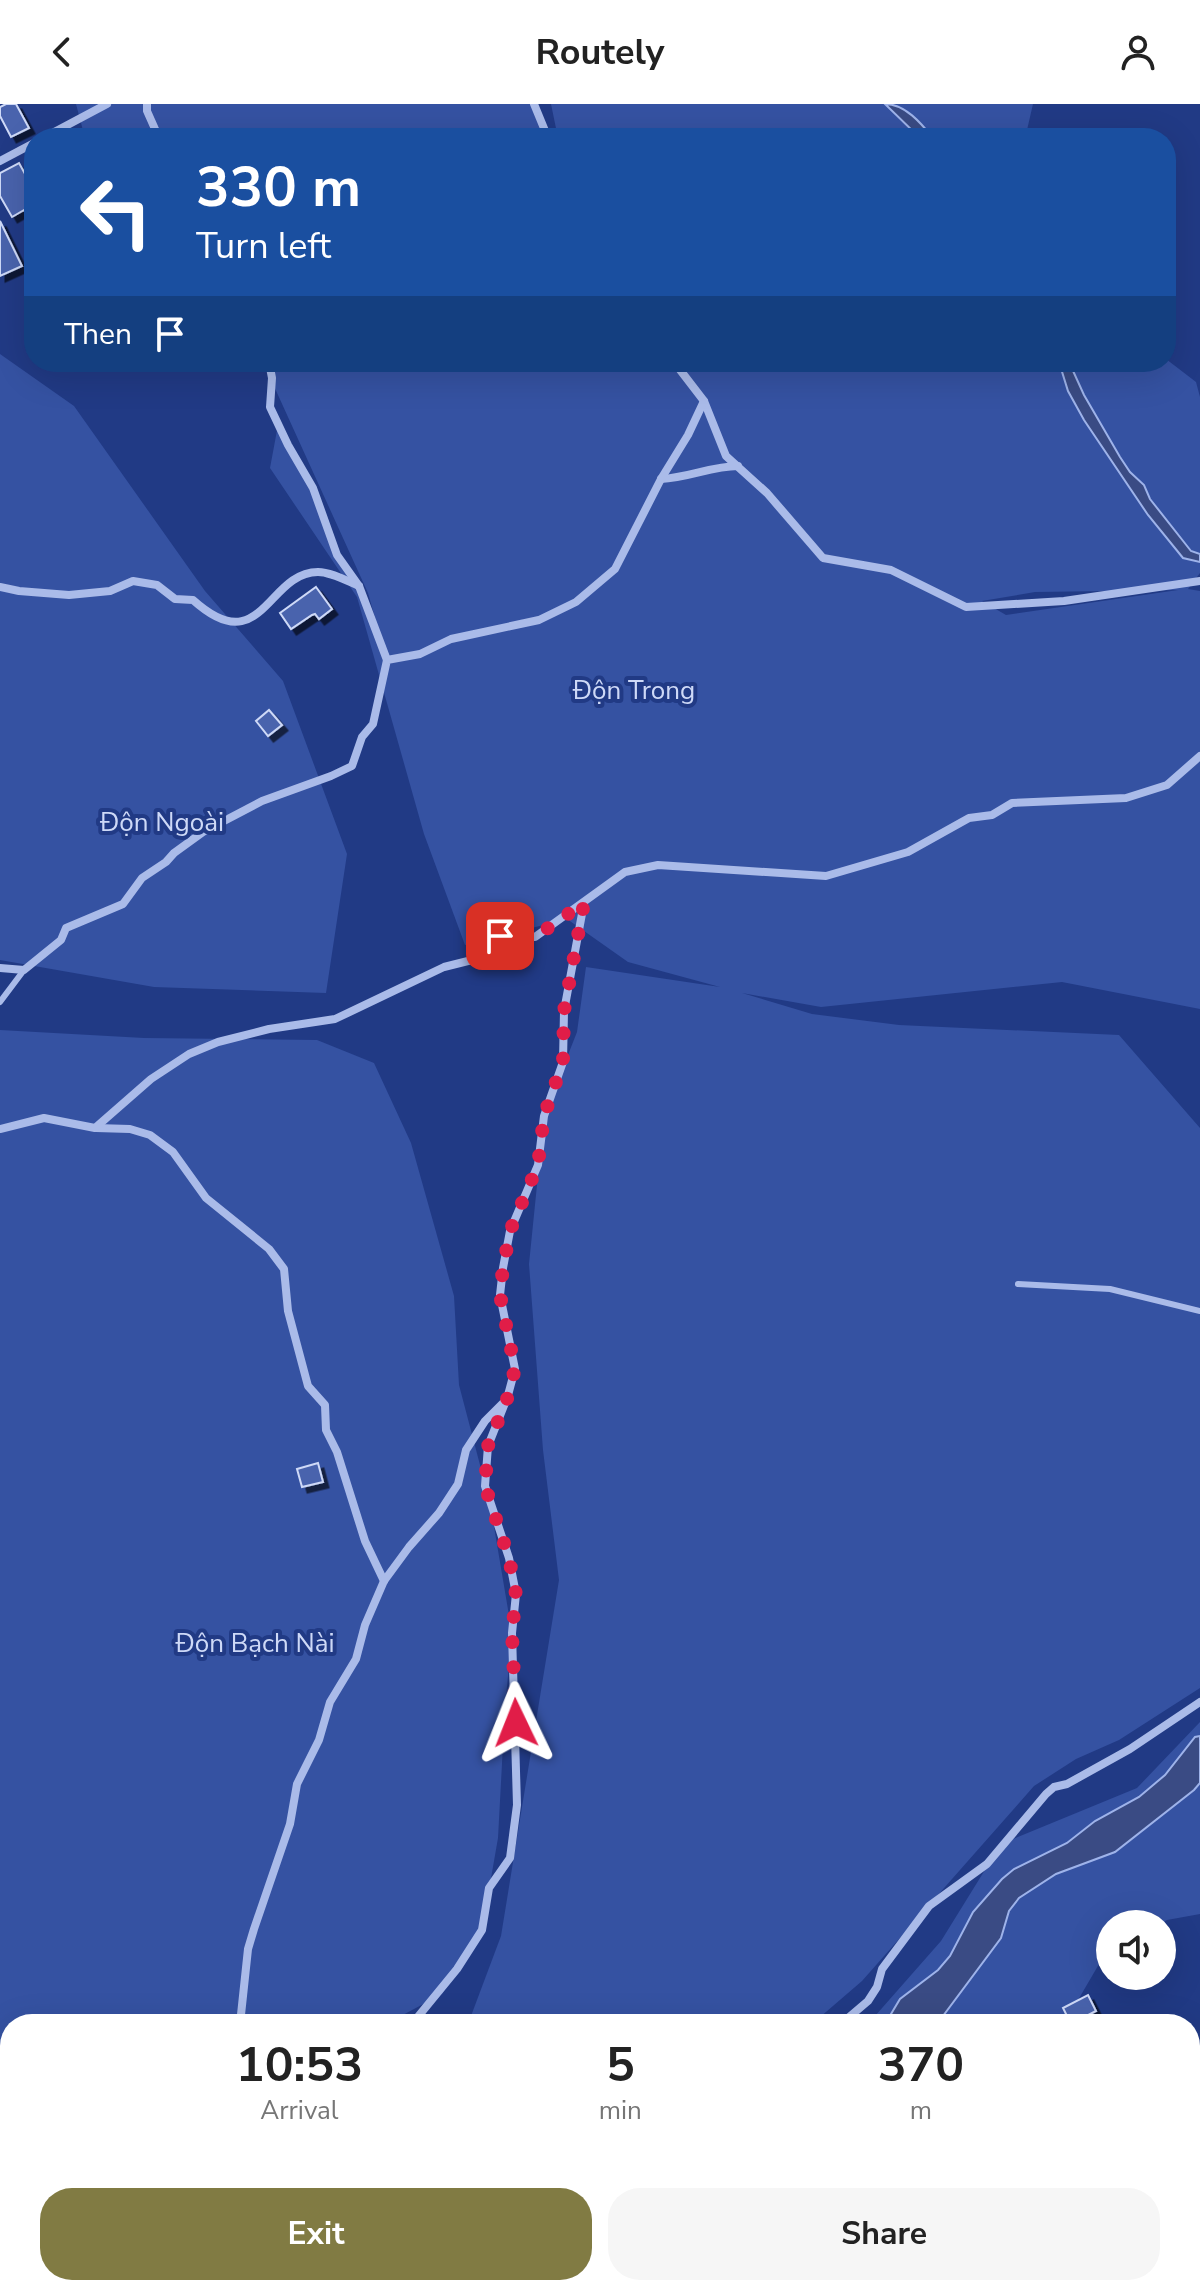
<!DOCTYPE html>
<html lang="en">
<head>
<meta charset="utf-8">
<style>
	:root { --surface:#fff; --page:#f6f6f6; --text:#222; --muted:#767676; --accent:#817b43 }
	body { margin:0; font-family:"Nunito Sans",sans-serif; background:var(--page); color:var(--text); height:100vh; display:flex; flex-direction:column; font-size:30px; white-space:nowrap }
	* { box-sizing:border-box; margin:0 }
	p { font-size:26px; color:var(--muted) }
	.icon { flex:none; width:44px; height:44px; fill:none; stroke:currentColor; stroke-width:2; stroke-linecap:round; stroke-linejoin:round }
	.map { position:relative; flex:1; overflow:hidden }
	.details { position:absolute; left:0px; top:1910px; width:1200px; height:282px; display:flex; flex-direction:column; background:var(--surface); border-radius:32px 32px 0 0; box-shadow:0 8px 32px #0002 }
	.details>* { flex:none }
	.hud { position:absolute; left:24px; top:24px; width:1152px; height:244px; border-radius:32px; box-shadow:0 8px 32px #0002; background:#1a4fa0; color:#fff; overflow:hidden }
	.fabs { position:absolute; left:1096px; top:1806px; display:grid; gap:16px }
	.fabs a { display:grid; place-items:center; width:80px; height:80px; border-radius:50%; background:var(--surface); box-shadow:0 8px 32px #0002; font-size:40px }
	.pin { position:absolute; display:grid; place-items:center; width:68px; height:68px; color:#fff; margin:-34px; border-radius:16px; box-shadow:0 4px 12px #0006 }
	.me { position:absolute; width:88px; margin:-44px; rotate:358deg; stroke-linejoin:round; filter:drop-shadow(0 0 6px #0008) }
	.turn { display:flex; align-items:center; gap:28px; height:168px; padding:0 40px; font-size:36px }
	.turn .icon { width:104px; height:104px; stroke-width:2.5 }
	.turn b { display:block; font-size:56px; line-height:68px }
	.then { display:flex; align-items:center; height:76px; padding:0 40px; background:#0003; gap:16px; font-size:30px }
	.eta { display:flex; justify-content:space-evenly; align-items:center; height:136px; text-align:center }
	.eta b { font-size:48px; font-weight:700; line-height:56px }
	.cta { display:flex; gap:16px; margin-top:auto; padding:16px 40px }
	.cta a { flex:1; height:92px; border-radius:32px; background:var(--accent); color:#fff; font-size:32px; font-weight:700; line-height:92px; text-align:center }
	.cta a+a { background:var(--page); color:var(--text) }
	header { display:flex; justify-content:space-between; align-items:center; height:104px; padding:0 40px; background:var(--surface); font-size:36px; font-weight:700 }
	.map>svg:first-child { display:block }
	.green { fill:#3552a2; fill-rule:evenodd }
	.water { fill:#3a4b84; stroke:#9eb3ea; stroke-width:2 }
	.building { fill:#4a63ad; stroke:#ced9f7; stroke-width:2; filter:url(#shadow) }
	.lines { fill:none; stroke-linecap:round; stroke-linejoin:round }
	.service { stroke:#aabbe9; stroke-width:6 }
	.minor { stroke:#aabbe9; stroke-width:8 }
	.route { stroke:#e11d48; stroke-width:14; stroke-dasharray:0 25.2 }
	.labels { text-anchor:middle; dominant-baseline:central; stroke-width:8; stroke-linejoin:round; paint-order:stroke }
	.park-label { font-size:26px; fill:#ced9f7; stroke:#213a85 }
</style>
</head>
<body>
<header><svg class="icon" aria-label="back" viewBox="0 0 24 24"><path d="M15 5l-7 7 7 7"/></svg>Routely<svg class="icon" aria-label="person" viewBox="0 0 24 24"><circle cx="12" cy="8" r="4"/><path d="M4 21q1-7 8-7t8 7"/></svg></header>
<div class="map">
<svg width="1200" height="2191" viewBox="0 0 1200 2191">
	<defs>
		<filter id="shadow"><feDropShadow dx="5.5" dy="5.5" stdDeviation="0" flood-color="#0009"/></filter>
	</defs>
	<rect width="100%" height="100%" fill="#213a85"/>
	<g class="green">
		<polygon points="76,0 534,0 548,34 85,34"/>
		<polygon points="551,0 1033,0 1027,26 1030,34 558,34"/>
		<polygon points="0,250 74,302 205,487 283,577 347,750 326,889 154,883 0,856"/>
		<path d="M1166,255l30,23 4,15v176l-12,16 12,2v418l-138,-27 -241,25 -79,-14 70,21 87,11 220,10 81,93v560l-81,52 -43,19 -42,27 -172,195 -50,43h-344l33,-88 58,-356 -16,-130 -14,-186 15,-148 33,-84 9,-65 134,20 -92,-25 -61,-43 -102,26 -41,-111 -67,-237 -87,-129 8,-43 35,63 24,67 22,31 24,60 -15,-53 -105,-231h903zM1178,486l-172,25 -24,-14 53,-9z"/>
		<polygon points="0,926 144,934 317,936 374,959 411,1039 454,1192 459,1281 490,1399 512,1529 505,1604 498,1734 482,1826 442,1890 386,1920 10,1920 10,2182 254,2182 256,2191 0,2191"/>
		<polygon points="1200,1618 1200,1810 1167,1816 1160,1820 1110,1820 1110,1850 1102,1855 1064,1920 868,1920 941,1837 1001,1740 1137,1684"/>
		<polygon points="567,2182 974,2182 919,2191 559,2191"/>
	</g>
	<g class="water">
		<path d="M885,0c20,0 36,19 48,34h-13z"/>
		<polygon points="1059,258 1069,258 1084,291 1120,353 1130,368 1144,381 1150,395 1191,447 1200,450 1200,458 1183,454 1148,411 1084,316 1068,287"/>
		<polygon points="1200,1632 1200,1679 1194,1686 1115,1748 1056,1770 1019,1794 1009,1807 1001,1834 937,1920 885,1920 900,1895 938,1866 950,1852 973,1808 1002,1775 1014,1765 1067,1739 1095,1717 1139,1693 1165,1671 1195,1633"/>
	</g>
	<g class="building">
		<polygon points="6,0 16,0 29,24 11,33 0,12 0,3"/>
		<polygon points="19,59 25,70 34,65 34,123 24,106 12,113 0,92 0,69"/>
		<polygon points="0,117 22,162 0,172"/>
		<polygon points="316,483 332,505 319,515 315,510 312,511 291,525 280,509"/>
		<polygon points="269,606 282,621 268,632 256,617"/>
		<polygon points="318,1359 323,1378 302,1383 297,1365"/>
		<polygon points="1088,1891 1096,1907 1071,1920 1063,1904"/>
	</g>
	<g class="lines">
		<g class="service">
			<polyline points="0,898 24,866"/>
			<polyline points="1018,1180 1110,1185 1200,1207"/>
		</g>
		<g class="minor">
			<polyline points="147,0 147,7 159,34"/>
			<polyline points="534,0 548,34"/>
			<polyline points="43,34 107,0"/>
			<polyline points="0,57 34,39"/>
			<polyline points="269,258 272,274 270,303 288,341 313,384 337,451 359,482 387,556"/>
			<polyline points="674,258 704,297 726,352 767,389 823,454 891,466 966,503 1064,497 1200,477"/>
			<path d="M661,375c27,-1 51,-13 77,-13"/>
			<path d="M0,483l19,4 50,4 41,-4 23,-10 24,4 18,14 18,1c69,62 74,-28 125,-28 13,0 29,9 41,14"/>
			<polyline points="0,864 24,866 61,836 66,824 123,800 142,774 166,758 174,749 203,728 262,697 331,672 352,662 362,633 373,620 387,556 420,550 451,535 539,516 576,498 615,465 661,375 688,331 704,297"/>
			<polyline points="96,1024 130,1025 150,1031 173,1048 206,1094 269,1145 284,1165 288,1207 308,1282 325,1301 326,1326 337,1348 365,1437 384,1477"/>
			<polyline points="0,1025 44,1014 95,1024 151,975 189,950 218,938 269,925 335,915 444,863 472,856 500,832 535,833 625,768 658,761 826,772 908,748 969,714 992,711 1012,699 1126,694 1167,681 1200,652"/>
			<polyline points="240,1920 248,1845 254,1825 290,1720 297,1680 319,1636 330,1598 356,1555 365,1521 384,1477 409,1443 439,1409 458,1380 466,1346 485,1317 507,1295 515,1265 500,1191 503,1164 510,1127 538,1061 544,1012 563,958 564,907 584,799"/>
			<polyline points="412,1920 457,1865 482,1826 489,1784 510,1754 517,1701 512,1529 516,1490 509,1454 485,1382 488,1342 505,1299"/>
			<polyline points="841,1920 868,1897 877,1883 882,1865 929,1802 987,1760 1046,1690 1054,1683 1067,1680 1130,1645 1200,1598"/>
			<polyline points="0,2087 10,2080"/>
			<polyline points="251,2182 252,2191"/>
			<polyline points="276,2182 277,2191"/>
			<polyline points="418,2191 454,2182"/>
			<polyline points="616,2191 622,2182"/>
		</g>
	</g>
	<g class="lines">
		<polyline class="route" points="500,832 535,833 584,799 564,907 563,958 544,1012 538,1061 510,1127 503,1164 500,1191 515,1265 507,1295 488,1342 485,1382 509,1454 516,1490 512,1529 516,1619"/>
	</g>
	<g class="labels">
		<g class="park-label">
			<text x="634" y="586">Độn Trong</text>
			<text x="162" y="718">Độn Ngoài</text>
			<text x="255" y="1539">Độn Bạch Nài</text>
		</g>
	</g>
</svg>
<div class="fabs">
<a><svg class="icon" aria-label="sound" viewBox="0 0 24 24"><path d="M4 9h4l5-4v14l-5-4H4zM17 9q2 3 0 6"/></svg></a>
</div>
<div class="pin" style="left:500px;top:832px;background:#d93025"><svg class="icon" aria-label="arrive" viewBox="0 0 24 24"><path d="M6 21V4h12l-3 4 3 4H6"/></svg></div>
<svg class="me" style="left:516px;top:1619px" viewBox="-20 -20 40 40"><path d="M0-17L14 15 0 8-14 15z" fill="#e11d48" stroke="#fff" stroke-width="4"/></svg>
<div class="hud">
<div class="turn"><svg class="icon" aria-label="left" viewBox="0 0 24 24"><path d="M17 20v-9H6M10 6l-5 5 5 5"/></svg><div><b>330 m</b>Turn left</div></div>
<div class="then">Then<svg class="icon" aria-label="arrive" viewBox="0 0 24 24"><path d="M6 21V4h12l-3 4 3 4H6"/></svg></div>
</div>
<section class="details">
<div class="eta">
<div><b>10:53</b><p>Arrival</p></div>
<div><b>5</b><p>min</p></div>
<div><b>370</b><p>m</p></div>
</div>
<div class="cta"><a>Exit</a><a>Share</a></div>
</section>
</div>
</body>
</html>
